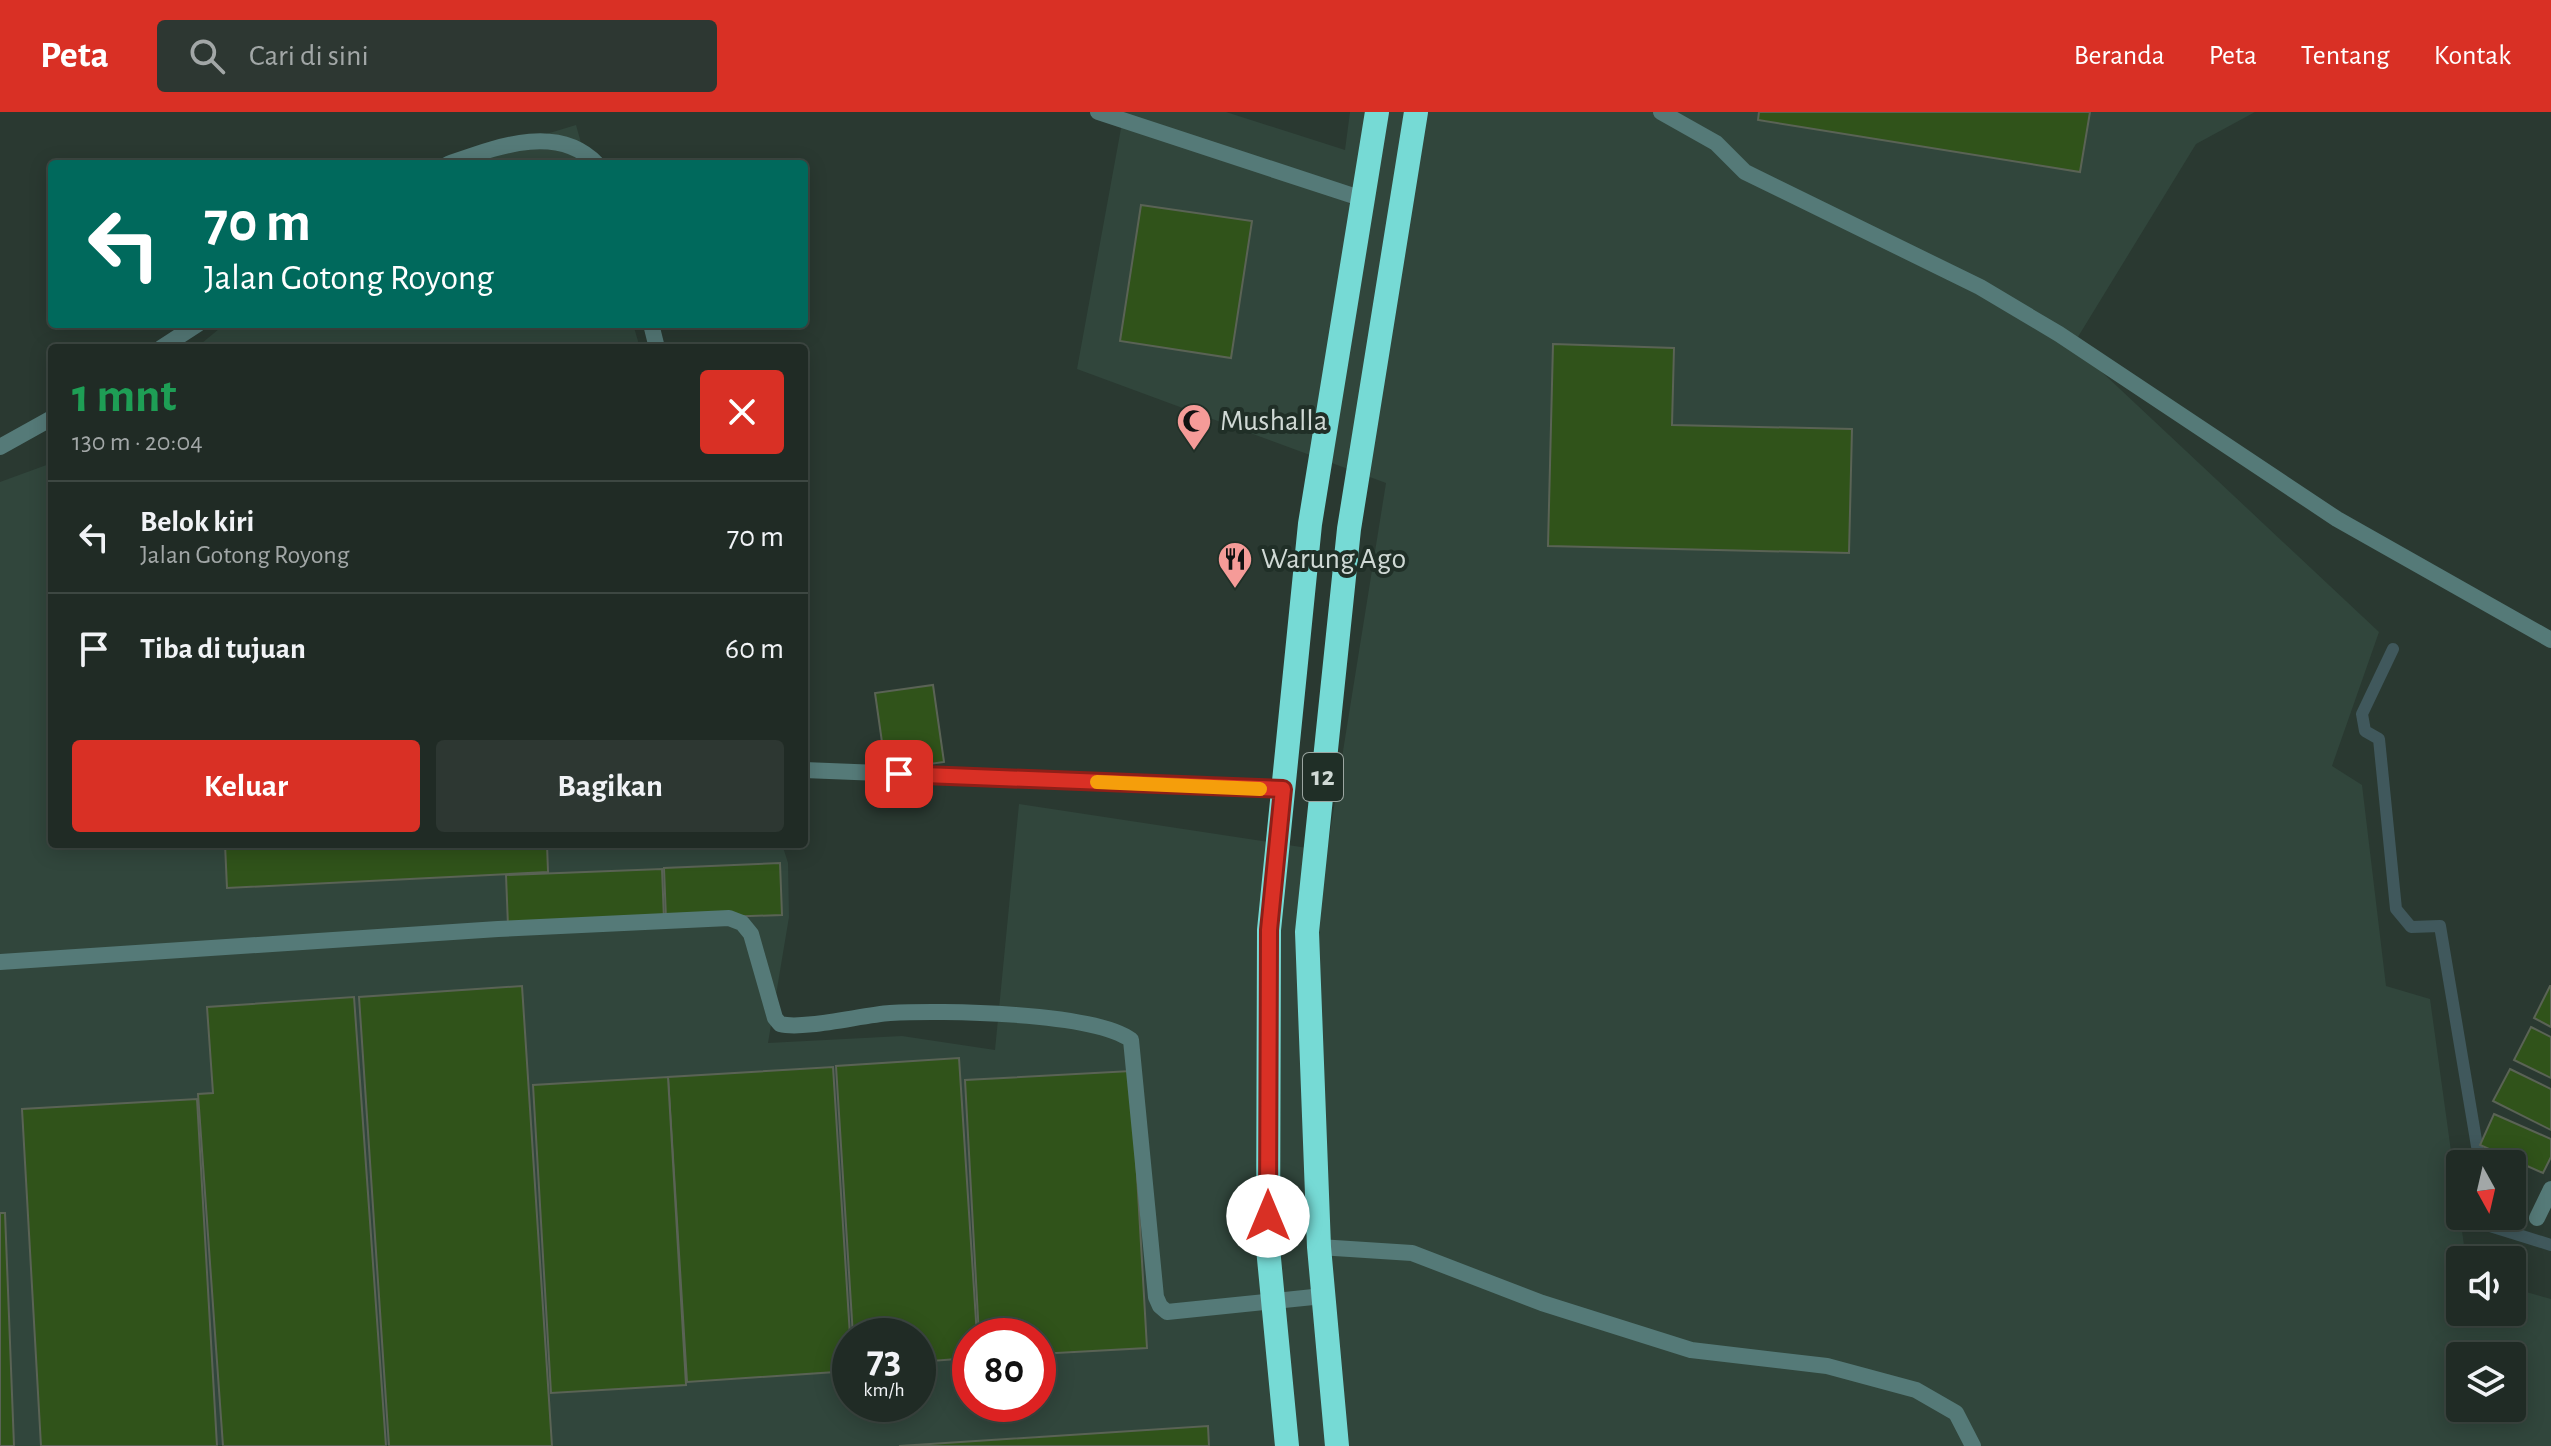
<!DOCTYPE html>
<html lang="id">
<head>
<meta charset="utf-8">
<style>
	:root { --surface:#202b25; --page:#2d3732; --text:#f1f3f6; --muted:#a2a7a7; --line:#3d4742; --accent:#d93025 }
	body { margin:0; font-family:"Alegreya Sans",sans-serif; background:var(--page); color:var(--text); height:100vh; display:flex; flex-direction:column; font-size:30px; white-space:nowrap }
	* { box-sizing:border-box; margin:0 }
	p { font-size:26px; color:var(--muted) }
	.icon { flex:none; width:44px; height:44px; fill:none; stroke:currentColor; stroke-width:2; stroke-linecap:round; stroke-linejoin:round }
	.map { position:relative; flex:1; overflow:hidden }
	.panel { position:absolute; left:48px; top:232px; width:760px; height:504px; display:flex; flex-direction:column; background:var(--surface); border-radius:8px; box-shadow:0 4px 20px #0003,0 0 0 2px var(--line) }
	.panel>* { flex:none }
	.guide { position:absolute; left:48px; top:48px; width:760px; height:168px; border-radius:8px; box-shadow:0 4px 20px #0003,0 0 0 2px var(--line); background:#00695c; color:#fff; overflow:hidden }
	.needle { width:52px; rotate:172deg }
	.controls { position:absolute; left:2446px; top:1038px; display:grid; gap:16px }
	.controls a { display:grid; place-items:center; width:80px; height:80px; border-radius:8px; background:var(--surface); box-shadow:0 4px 20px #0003,0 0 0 2px var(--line); font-size:40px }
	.speed { position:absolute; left:832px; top:1206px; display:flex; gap:16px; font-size:40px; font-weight:700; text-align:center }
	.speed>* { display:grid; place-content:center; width:104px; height:104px; border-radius:50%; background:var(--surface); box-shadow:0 4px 20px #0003,0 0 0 2px var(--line); line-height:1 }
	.speed small { font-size:20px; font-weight:400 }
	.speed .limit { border:12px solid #d22; background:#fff; color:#111 }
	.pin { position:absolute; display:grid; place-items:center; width:68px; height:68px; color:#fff; margin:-34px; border-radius:16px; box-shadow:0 4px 12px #0006 }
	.me { position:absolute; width:88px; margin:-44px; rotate:0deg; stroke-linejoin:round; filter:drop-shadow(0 0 6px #0008) }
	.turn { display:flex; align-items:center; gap:28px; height:168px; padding:0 24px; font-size:36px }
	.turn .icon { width:104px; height:104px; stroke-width:2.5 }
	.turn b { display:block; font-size:56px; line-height:68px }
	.round { display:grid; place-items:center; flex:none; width:84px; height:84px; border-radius:8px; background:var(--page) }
	.headline { display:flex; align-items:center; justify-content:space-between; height:136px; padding:0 24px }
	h1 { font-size:48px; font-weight:700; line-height:60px; color:#1e9e55 }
	.cta { display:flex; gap:16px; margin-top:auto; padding:16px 24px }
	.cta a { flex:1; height:92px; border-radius:8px; background:var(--accent); color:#fff; font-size:32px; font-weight:700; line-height:92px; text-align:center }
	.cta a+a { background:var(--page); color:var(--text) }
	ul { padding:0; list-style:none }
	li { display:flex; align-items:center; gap:24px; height:112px; padding:0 24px; border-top:2px solid var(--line) }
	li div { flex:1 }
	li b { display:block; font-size:30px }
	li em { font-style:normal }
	header { display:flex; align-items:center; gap:48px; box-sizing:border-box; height:112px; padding:0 40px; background:var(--accent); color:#fff }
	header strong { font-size:38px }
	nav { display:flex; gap:44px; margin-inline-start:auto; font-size:28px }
	.search { width:560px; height:72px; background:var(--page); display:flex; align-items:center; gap:20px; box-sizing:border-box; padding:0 28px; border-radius:8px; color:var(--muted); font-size:30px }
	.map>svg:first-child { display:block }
	.built { fill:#31463c; fill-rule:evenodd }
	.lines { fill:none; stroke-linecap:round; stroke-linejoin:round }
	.stream { stroke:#40585c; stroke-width:12 }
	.building { fill:#30531a; stroke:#5a6355; stroke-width:2 }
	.lane { stroke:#557a78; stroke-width:16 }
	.street { stroke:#557a78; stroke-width:16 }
	.highway { stroke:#76dad5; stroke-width:24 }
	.route-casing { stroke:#8d1f18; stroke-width:20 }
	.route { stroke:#d93025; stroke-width:14 }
	.slow { stroke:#f59e0b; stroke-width:14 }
	.labels { text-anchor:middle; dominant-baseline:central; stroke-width:8; stroke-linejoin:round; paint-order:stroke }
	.shield { fill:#202f27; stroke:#9ba6a1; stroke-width:2 }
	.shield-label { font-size:28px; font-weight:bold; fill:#d0d9d5 }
	.poi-label { font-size:30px; fill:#d0d9d5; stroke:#202f27; text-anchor:start }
</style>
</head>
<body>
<header>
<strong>Peta</strong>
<div class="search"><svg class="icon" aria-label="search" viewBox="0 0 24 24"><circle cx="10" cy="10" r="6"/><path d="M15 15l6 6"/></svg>Cari di sini</div>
<nav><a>Beranda</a><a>Peta</a><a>Tentang</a><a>Kontak</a></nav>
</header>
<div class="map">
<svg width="2551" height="1334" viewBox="0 0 2551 1334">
	<rect width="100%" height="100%" fill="#2a3931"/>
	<g class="built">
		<path d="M1124,0h102l119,38 5,-38h905l-59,32 -123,201 306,287 -47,134 30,19 24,201 44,13 36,261h-6v52h52v-24l39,11v147h-2551v-964l52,-19v381h730l6,19 1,54 -21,126 134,-7 93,14 24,-246 308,47 59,-368 -309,-114zM850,1224h68v68h-68zM970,1224h68v68h-68zM2460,1244h52v52h-52z"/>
		<polygon points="576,13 587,52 446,52"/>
		<polygon points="225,212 633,212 640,236 196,236"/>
	</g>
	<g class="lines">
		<g class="stream">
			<polyline points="2393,537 2362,602 2365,619 2379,627 2396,797 2411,815 2440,814 2480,1052"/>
			<polyline points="2489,1104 2490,1114 2551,1133"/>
		</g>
	</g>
	<g class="building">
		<polygon points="1759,0 2090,0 2080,60 1758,8"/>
		<polygon points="1141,93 1252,109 1231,246 1120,229"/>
		<polygon points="1553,232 1674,236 1672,313 1852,317 1849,441 1548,434"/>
		<polygon points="933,573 944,650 886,658 875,581"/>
		<polygon points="225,732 547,732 548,760 227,776"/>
		<polygon points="780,751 782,803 666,807 664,756"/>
		<polygon points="662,757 664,808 508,814 506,763"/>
		<polygon points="522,874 552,1334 389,1334 359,885"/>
		<polygon points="2550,874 2551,874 2551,915 2534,906"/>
		<polygon points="354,885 386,1334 223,1334 198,982 213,981 207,895"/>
		<polygon points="2531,915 2551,925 2551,966 2514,948"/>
		<polygon points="959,946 977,1224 970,1224 970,1246 918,1250 918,1224 853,1224 836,954"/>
		<polygon points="833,955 850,1224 850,1259 687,1270 668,965"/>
		<polygon points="2510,957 2551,977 2551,1018 2493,989"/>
		<polygon points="1131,959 1147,1236 1038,1242 1038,1224 979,1224 965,968"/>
		<polygon points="668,965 686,1273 551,1281 533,973"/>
		<polygon points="197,987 217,1334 41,1334 22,997"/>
		<polygon points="2494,1002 2551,1027 2551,1045 2543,1061 2480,1033"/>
		<polygon points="0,1101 5,1101 14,1334 0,1334"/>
		<polygon points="1208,1314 1209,1334 899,1334"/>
	</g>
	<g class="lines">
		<g class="lane">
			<path d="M0,850l498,-33 231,-11 13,5 9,11 24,84 5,6c23,6 82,-9 110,-11 50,-3 204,-1 241,27l25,257 4,9 7,6 156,-16"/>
			<polyline points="1319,1135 1412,1141 1542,1191 1691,1238 1827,1254 1916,1278 1956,1301 1973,1334"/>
		</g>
		<g class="street">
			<polyline points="1098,0 1363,87"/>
			<polyline points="1661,0 1716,31 1745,60 1980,175 2059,222 2337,407 2551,528"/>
			<path d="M448,52c46,-16 109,-42 149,0"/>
			<polyline points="651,212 657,236"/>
			<polyline points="161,236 198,212"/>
			<polyline points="0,335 52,306"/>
			<polyline points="804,658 1283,677"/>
			<polyline points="2537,1106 2551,1077"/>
		</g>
		<g class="highway">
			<polyline points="1287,1334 1268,1136 1269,818 1310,412 1377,0"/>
			<polyline points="1337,1334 1319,1135 1307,820 1349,417 1416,0"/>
		</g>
	</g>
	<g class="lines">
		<g class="route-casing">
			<polyline id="route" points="899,662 1283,677 1269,818 1268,1104"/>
		</g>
		<use href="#route" class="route"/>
		<polyline class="slow" points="1097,670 1260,677"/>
	</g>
	<defs>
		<g id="mosque-pin" transform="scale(1.8)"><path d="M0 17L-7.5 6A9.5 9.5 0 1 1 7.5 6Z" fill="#f59b98" stroke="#202f27"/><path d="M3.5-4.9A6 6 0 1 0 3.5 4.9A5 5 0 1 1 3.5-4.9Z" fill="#111"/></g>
		<g id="restaurant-pin" transform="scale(1.8)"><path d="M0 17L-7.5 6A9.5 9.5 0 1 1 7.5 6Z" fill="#f59b98" stroke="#202f27"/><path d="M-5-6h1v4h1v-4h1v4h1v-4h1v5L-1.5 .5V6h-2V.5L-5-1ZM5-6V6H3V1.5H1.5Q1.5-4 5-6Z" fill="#111"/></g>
	</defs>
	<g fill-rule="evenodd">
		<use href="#mosque-pin" x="1194" y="309"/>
		<use href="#restaurant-pin" x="1235" y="447"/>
	</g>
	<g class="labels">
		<rect class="shield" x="1303" y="641" width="40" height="48" rx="6"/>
		<g class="shield-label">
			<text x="1323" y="665">12</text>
		</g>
		<g class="poi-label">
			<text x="1220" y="309">Mushalla</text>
			<text x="1261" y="447">Warung Ago</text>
		</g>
	</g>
</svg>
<div class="controls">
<a><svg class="needle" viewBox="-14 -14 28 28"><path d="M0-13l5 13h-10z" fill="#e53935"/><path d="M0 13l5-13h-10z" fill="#a2a7a7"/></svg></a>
<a><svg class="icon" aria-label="sound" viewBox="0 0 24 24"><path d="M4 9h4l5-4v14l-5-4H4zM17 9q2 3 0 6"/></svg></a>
<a><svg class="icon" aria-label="layers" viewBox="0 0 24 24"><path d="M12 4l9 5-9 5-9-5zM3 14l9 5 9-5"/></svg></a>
</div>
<div class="speed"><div>73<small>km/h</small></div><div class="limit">80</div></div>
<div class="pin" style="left:899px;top:662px;background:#d93025"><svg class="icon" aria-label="arrive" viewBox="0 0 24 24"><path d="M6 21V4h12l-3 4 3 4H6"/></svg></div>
<svg class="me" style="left:1268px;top:1104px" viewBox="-20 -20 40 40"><circle r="19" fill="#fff"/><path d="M0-13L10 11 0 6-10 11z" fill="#d93025"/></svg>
<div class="guide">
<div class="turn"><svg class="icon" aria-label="left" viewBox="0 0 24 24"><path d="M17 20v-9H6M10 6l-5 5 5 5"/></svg><div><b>70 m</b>Jalan Gotong Royong</div></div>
</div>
<section class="panel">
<div class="headline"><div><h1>1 mnt</h1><p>130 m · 20:04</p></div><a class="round" style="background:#d93025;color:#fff"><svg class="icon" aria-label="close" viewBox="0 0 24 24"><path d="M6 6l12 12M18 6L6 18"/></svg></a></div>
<ul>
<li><svg class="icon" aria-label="left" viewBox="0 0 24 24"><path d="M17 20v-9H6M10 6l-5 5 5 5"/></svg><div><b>Belok kiri</b><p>Jalan Gotong Royong</p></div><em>70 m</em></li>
<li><svg class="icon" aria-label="arrive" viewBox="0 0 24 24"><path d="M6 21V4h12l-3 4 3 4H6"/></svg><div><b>Tiba di tujuan</b></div><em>60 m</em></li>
</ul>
<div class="cta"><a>Keluar</a><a>Bagikan</a></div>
</section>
</div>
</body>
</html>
